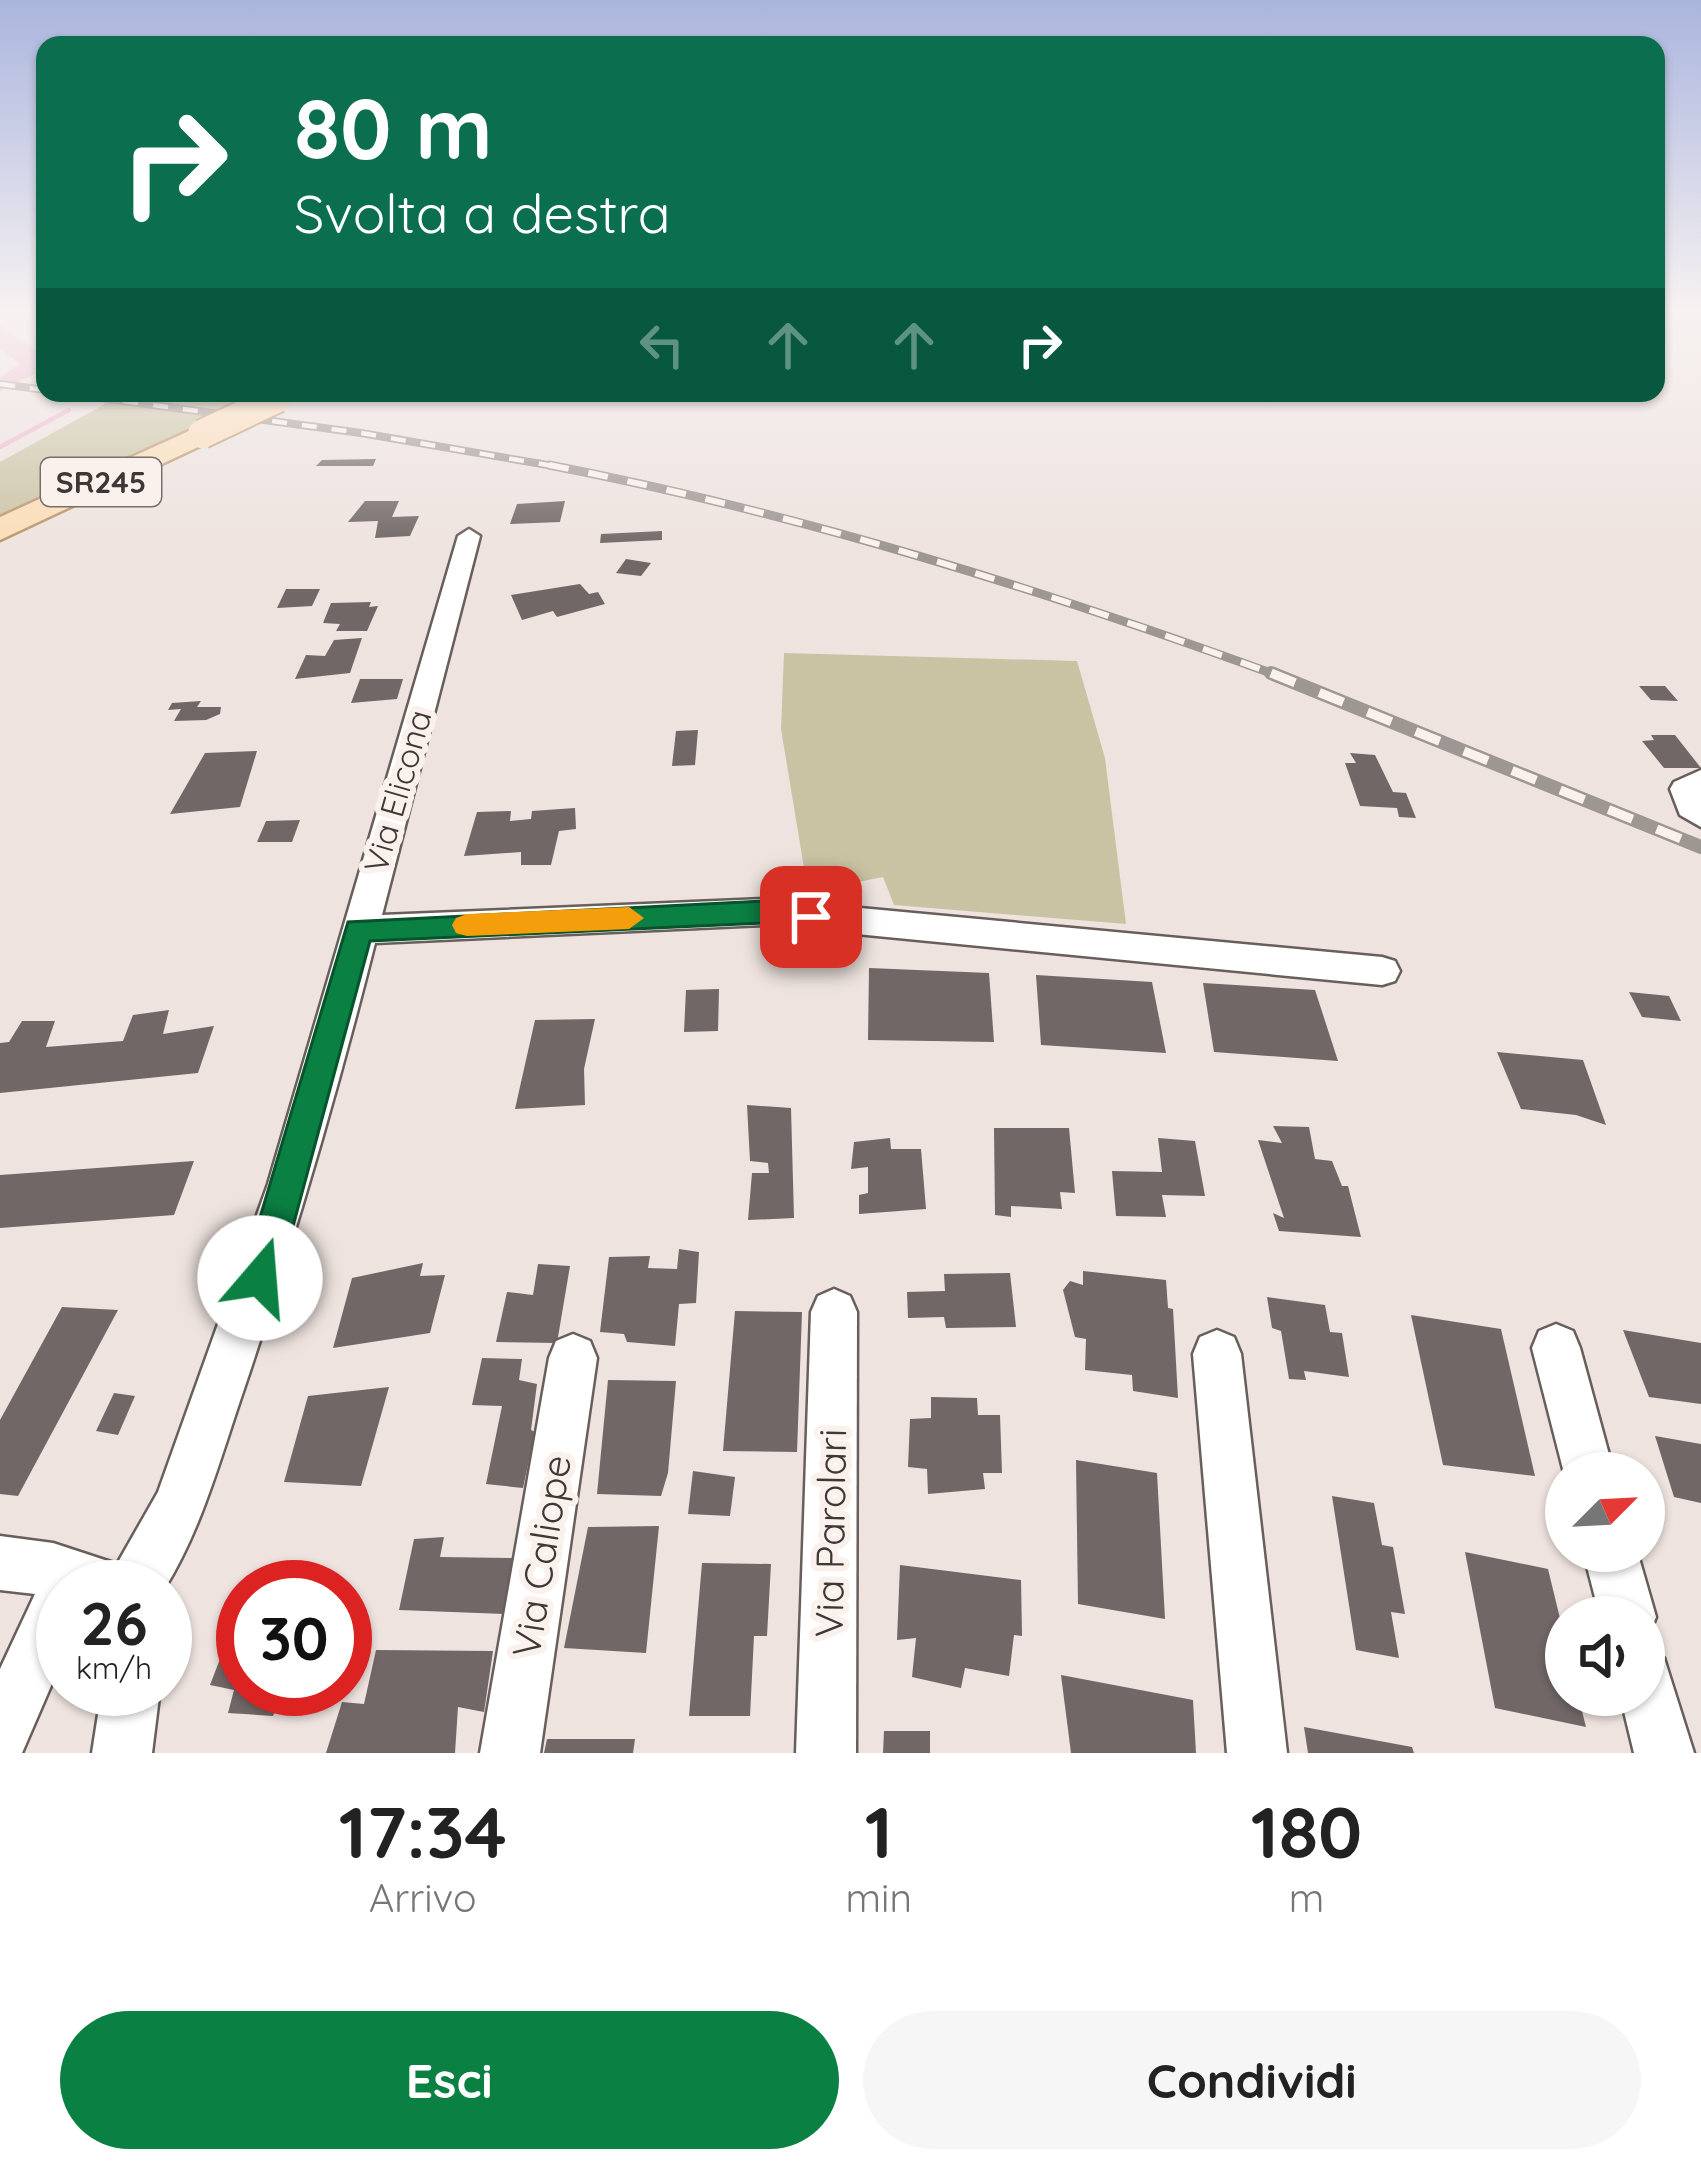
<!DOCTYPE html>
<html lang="it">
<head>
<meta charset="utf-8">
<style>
	:root { --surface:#fff; --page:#f6f6f6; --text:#222; --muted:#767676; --accent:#0b8043 }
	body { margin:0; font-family:Quicksand,sans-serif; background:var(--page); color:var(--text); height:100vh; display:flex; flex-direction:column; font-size:45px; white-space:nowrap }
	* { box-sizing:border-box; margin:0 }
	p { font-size:39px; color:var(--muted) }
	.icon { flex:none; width:66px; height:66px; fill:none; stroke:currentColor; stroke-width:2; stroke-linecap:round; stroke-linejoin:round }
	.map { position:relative; height:1753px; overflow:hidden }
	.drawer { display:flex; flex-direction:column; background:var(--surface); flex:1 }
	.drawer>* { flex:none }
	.hud { position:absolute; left:36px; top:36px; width:1629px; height:366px; border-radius:24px; box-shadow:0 3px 9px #0004; background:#0b6e4f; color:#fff; overflow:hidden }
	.needle { width:78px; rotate:66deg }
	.controls { position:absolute; left:1545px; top:1452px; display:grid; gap:24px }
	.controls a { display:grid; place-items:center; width:120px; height:120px; border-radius:50%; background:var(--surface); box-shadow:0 3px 9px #0004; font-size:60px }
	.speed { position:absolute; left:36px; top:1560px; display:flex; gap:24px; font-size:60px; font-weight:700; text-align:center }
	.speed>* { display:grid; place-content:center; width:156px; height:156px; border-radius:50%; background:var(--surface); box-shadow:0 3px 9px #0004; line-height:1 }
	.speed small { font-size:30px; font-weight:400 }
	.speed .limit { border:18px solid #d22; background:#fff; color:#111 }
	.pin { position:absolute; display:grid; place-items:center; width:102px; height:102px; color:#fff; margin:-51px; border-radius:24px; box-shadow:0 6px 18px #0006 }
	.me { position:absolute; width:132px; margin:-66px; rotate:18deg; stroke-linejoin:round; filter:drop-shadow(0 0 9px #0008) }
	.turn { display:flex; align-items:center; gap:42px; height:252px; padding:0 60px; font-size:54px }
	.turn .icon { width:156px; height:156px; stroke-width:2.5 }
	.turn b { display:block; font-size:84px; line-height:102px }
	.lanes { display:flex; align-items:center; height:114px; padding:0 60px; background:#0003; justify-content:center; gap:60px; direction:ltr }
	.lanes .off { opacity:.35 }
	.eta { display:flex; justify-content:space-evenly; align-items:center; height:204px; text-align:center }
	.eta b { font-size:72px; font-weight:700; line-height:84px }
	.action { display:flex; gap:24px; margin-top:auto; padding:24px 60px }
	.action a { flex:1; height:138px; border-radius:72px; background:var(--accent); color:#fff; font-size:48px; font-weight:700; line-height:138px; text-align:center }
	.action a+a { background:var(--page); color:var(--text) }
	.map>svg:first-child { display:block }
	.green { fill:#cac3a3 }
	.water { fill:#edb7d0 }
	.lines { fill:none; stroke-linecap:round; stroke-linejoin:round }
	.stream { stroke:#edb7d0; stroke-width:4.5 }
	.building { fill:#716767 }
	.minor-casing { stroke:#685f5c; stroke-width:5 }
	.primary-casing { stroke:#b8946b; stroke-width:5 }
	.minor { fill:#fff; fill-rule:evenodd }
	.primary { fill:#fcddb7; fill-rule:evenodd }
	.rail-far2-casing { stroke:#9e9693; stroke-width:8 }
	.rail-far1-casing { stroke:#9e9693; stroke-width:9 }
	.rail-casing { stroke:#9e9693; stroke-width:14 }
	.rail-far2 { stroke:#fbf1ec; stroke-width:4.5; stroke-dasharray:15; stroke-linecap:butt }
	.rail-far1 { stroke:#fbf1ec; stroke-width:6; stroke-dasharray:20; stroke-linecap:butt }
	.rail { stroke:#fbf1ec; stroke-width:9; stroke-dasharray:26; stroke-linecap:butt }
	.primary-bridge-casing { stroke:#b8946b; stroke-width:32; stroke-linecap:butt }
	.primary-bridge { stroke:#fcddb7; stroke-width:28 }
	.route { fill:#0b8043; stroke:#07532c; stroke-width:3 }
	.slow { fill:#f59e0b }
	.labels { text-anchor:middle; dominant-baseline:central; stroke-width:12; stroke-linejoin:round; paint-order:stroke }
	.shield { fill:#fbf1ec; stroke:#76706d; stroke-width:3 }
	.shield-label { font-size:30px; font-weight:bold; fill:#3d3837 }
	.street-label { font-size:33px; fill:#3d3837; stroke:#fbf1ec }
	.near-street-label { font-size:39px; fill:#3d3837; stroke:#fbf1ec }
</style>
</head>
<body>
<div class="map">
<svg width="1701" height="1753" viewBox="0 0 1701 1753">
	<rect width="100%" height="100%" fill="#eee3df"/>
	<g class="green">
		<polygon points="125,393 271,393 0,522 0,462"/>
		<polygon points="784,653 1077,661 1105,758 1126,924 894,905 883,877 808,892 781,729"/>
	</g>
	<polygon class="water" points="0,325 45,357 41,371 0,391 0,378 20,364 0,348"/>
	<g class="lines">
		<polyline class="stream" points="0,447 69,410"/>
	</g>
	<g class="building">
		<polygon points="376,459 373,466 316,466 322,460"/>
		<polygon points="365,501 399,501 392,517 419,516 410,536 375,538 378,521 348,522"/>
		<polygon points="565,501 560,522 510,524 517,504"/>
		<polygon points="662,531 662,540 600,543 601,534"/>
		<polygon points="626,559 651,563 641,576 616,573"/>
		<polygon points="580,584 589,594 598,592 605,604 557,617 553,611 522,620 511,595"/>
		<polygon points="286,589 320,589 312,606 277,608"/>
		<polygon points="371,602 369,607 378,606 367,631 336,631 340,624 323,623 331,603"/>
		<polygon points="362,638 350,673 295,679 306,655 325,656 334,640"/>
		<polygon points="360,679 403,679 397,699 351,703"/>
		<polygon points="1639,686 1665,686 1678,701 1651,700"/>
		<polygon points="201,701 197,707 221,707 220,714 206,720 174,721 181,709 168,710 172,703"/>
		<polygon points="698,730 695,765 672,766 676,731"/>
		<polygon points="1651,735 1675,735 1701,768 1664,768 1642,741 1654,740"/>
		<polygon points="257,751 240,807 170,814 205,753"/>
		<polygon points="1350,753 1375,755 1393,792 1406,793 1416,818 1399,817 1397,808 1360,806 1345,763 1356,763"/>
		<polygon points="575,808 576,829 559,831 551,865 521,865 521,852 464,856 477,812 511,811 510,821 531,819 532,811"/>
		<polygon points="300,820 292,842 257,842 266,821"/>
		<polygon points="869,968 989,973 994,1042 868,1040"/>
		<polygon points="1036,975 1152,982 1166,1053 1041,1045"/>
		<polygon points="1203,983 1315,990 1338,1061 1214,1052"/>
		<polygon points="719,989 718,1031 684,1032 686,990"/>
		<polygon points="1629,992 1669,996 1681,1021 1642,1017"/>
		<polygon points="169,1010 163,1034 214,1026 198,1073 0,1093 0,1043 9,1042 22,1021 55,1021 46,1047 123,1041 133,1015"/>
		<polygon points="595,1019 584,1069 585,1105 515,1109 535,1020"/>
		<polygon points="1497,1052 1583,1060 1606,1125 1576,1115 1521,1109"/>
		<polygon points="747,1105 791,1108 794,1218 748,1220 752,1173 769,1173 768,1163 750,1161"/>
		<polygon points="1273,1126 1309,1127 1315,1159 1332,1161 1342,1186 1348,1186 1361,1237 1279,1231 1273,1213 1284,1218 1258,1140 1282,1143"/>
		<polygon points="994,1128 1069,1128 1075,1193 1060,1192 1062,1209 1011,1206 1011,1217 995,1215"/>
		<polygon points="890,1138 891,1149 921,1149 926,1209 859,1214 859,1195 868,1193 868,1167 851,1169 854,1142"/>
		<polygon points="1158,1138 1195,1141 1205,1196 1162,1195 1166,1217 1116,1216 1112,1171 1162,1172"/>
		<polygon points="194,1161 174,1215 0,1228 0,1175"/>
		<polygon points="679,1249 699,1252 696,1303 679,1304 675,1346 627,1342 624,1334 600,1332 609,1257 650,1256 648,1268 677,1269"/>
		<polygon points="423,1263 420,1276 445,1275 430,1333 333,1348 352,1278"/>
		<polygon points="538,1264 570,1266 557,1343 496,1342 507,1292 533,1295"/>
		<polygon points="1083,1271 1166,1280 1168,1308 1173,1309 1178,1398 1133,1391 1132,1375 1085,1370 1086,1339 1075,1337 1063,1290 1070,1281 1083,1285"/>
		<polygon points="1010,1273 1016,1327 946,1328 944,1317 908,1318 907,1292 945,1291 944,1274"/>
		<polygon points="1267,1297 1325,1305 1330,1332 1342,1333 1349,1377 1304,1371 1306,1380 1289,1379 1281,1331 1272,1328"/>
		<polygon points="62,1307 118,1310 18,1496 0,1494 0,1420"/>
		<polygon points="735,1311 802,1312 797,1452 723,1451"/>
		<polygon points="1411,1315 1501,1329 1535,1476 1443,1465"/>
		<polygon points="1623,1330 1701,1343 1701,1404 1649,1397"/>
		<polygon points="482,1358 522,1359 519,1380 537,1384 531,1430 535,1432 523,1488 486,1484 502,1406 472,1405"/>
		<polygon points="608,1380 676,1381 668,1473 661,1496 597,1494"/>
		<polygon points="389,1387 361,1486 284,1482 308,1396"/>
		<polygon points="114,1393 135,1396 118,1435 96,1431"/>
		<polygon points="931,1397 977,1398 978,1415 1000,1415 1002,1473 983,1473 985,1489 928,1494 927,1469 908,1467 910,1419 931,1418"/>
		<polygon points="1655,1436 1701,1444 1701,1503 1674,1497"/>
		<polygon points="1076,1460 1157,1473 1165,1619 1078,1604"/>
		<polygon points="693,1471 735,1477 730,1516 688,1514"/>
		<polygon points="1332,1496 1374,1503 1382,1545 1393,1547 1405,1614 1391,1612 1399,1658 1356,1650"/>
		<polygon points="659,1526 646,1653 564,1648 588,1527"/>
		<polygon points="444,1537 440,1557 513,1558 505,1614 399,1610 414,1539"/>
		<polygon points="1465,1552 1548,1569 1566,1643 1566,1695 1578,1695 1586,1727 1495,1708"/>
		<polygon points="702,1563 771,1564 767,1636 754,1636 750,1716 689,1716"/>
		<polygon points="900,1565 1021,1580 1022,1636 1014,1635 1009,1676 965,1668 961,1688 912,1677 916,1638 897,1640"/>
		<polygon points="281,1566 320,1575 317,1587 273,1587"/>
		<polygon points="243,1599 243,1689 315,1689 312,1695 284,1692 273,1716 228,1713 234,1690 210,1685"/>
		<polygon points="376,1650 493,1651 484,1712 458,1707 455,1753 326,1753 342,1702 364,1704"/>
		<polygon points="1061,1675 1193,1700 1196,1753 1071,1753"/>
		<polygon points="1304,1727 1412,1747 1414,1753 1308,1753"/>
		<polygon points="884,1731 930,1731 930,1753 883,1753"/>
		<polygon points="547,1739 635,1739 633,1753 544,1753"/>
	</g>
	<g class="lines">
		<g class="minor-casing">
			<g id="minor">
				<path d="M469,529l11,7 -98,379 382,-16 618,58 13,4 5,10 -5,10 -13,4 -618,-60 -389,18c-38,151 -82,301 -132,449 -23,67 -41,136 -78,196l-102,-1v71l-41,95h-22v-84l35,-75 -35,-4v-54l53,7 64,21 41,-72 110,-308 190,-648z"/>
				<polygon points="1701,770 1701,827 1680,815 1670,789 1674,782"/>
				<polygon points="834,1289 850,1296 857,1312 856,1753 796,1753 811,1312 818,1296"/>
				<polygon points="1556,1324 1573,1331 1580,1348 1614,1473 1566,1473 1566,1479 1564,1473 1532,1348 1539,1331"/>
				<polygon points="1217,1330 1234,1337 1241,1354 1287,1753 1227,1753 1193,1354 1200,1337"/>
				<polygon points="573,1334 590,1341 597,1358 540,1753 480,1753 549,1358 556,1341"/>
				<polygon points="1583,1551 1637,1551 1656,1617 1648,1637 1644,1638 1644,1617 1600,1617"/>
				<polygon points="1644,1650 1664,1658 1694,1753 1634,1753 1620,1695 1644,1695"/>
				<polygon points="102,1689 160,1689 152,1753 92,1753"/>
			</g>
		</g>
		<g class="primary-casing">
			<polygon id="primary" points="202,425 213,428 217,434 213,440 0,540 0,517"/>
		</g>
		<use href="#minor" class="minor"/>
		<use href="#primary" class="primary"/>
		<g class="rail-far2-casing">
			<g id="rail-far2">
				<polyline points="0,384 45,390"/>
				<polyline points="64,393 361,433 565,468"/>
			</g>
		</g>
		<g class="rail-far1-casing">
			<path id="rail-far1" d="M549,465c249,48 492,124 730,211"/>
		</g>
		<g class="rail-casing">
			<polyline id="rail" points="1271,673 1701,847"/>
		</g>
		<use href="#rail-far2" class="rail-far2"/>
		<use href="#rail-far1" class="rail-far1"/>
		<use href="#rail" class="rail"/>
		<g class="primary-bridge-casing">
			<polyline id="primary-bridge" points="202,434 278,398"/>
		</g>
		<use href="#primary-bridge" class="primary-bridge"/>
	</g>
	<linearGradient id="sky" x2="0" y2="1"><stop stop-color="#aab5de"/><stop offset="0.56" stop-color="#f7f2f1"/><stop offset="1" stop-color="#f7f2f1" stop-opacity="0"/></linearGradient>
	<rect width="1701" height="552" fill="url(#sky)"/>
	<polygon class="route" points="764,901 811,906 825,917 811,928 764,923 370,941 279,1278 274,1291 260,1297 247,1291 242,1278 348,922"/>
	<polygon class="slow" points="629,907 644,918 629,929 467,936 456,933 452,925 456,918 467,914"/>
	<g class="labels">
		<rect class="shield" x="41" y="458" width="120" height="48" rx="9"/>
		<g class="shield-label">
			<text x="101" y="482">SR245</text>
		</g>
		<g class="street-label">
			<text transform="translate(397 791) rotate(-74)">Via Elicona</text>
		</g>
		<g class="near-street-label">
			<text transform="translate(830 1533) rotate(-89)">Via Parolari</text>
			<text transform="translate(541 1556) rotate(-81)">Via Caliope</text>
		</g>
	</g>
</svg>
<div class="controls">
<a><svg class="needle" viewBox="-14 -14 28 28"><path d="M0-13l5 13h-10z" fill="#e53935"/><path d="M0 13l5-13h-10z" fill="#767676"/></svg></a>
<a><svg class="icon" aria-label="sound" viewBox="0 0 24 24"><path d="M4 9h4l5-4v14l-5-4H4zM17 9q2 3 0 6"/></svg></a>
</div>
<div class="speed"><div>26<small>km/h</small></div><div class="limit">30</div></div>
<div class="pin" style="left:811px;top:917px;background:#d93025"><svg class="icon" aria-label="arrive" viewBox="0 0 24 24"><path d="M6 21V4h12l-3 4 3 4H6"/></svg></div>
<svg class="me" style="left:260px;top:1278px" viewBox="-20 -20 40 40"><circle r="19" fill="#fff"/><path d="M0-13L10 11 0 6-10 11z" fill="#0b8043"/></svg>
<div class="hud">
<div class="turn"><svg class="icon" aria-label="right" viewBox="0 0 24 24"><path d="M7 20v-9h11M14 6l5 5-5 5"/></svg><div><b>80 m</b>Svolta a destra</div></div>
<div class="lanes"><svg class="icon off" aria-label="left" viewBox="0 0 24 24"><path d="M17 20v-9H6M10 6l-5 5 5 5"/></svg><svg class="icon off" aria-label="ahead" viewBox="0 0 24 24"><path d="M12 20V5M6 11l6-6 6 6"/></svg><svg class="icon off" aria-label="ahead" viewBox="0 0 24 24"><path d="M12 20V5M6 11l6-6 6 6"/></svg><svg class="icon" aria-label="right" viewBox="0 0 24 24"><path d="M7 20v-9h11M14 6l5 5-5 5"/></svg></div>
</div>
</div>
<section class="drawer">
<div class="eta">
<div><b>17:34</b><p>Arrivo</p></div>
<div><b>1</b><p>min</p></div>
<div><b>180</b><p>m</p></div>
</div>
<div class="action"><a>Esci</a><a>Condividi</a></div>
</section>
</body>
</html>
